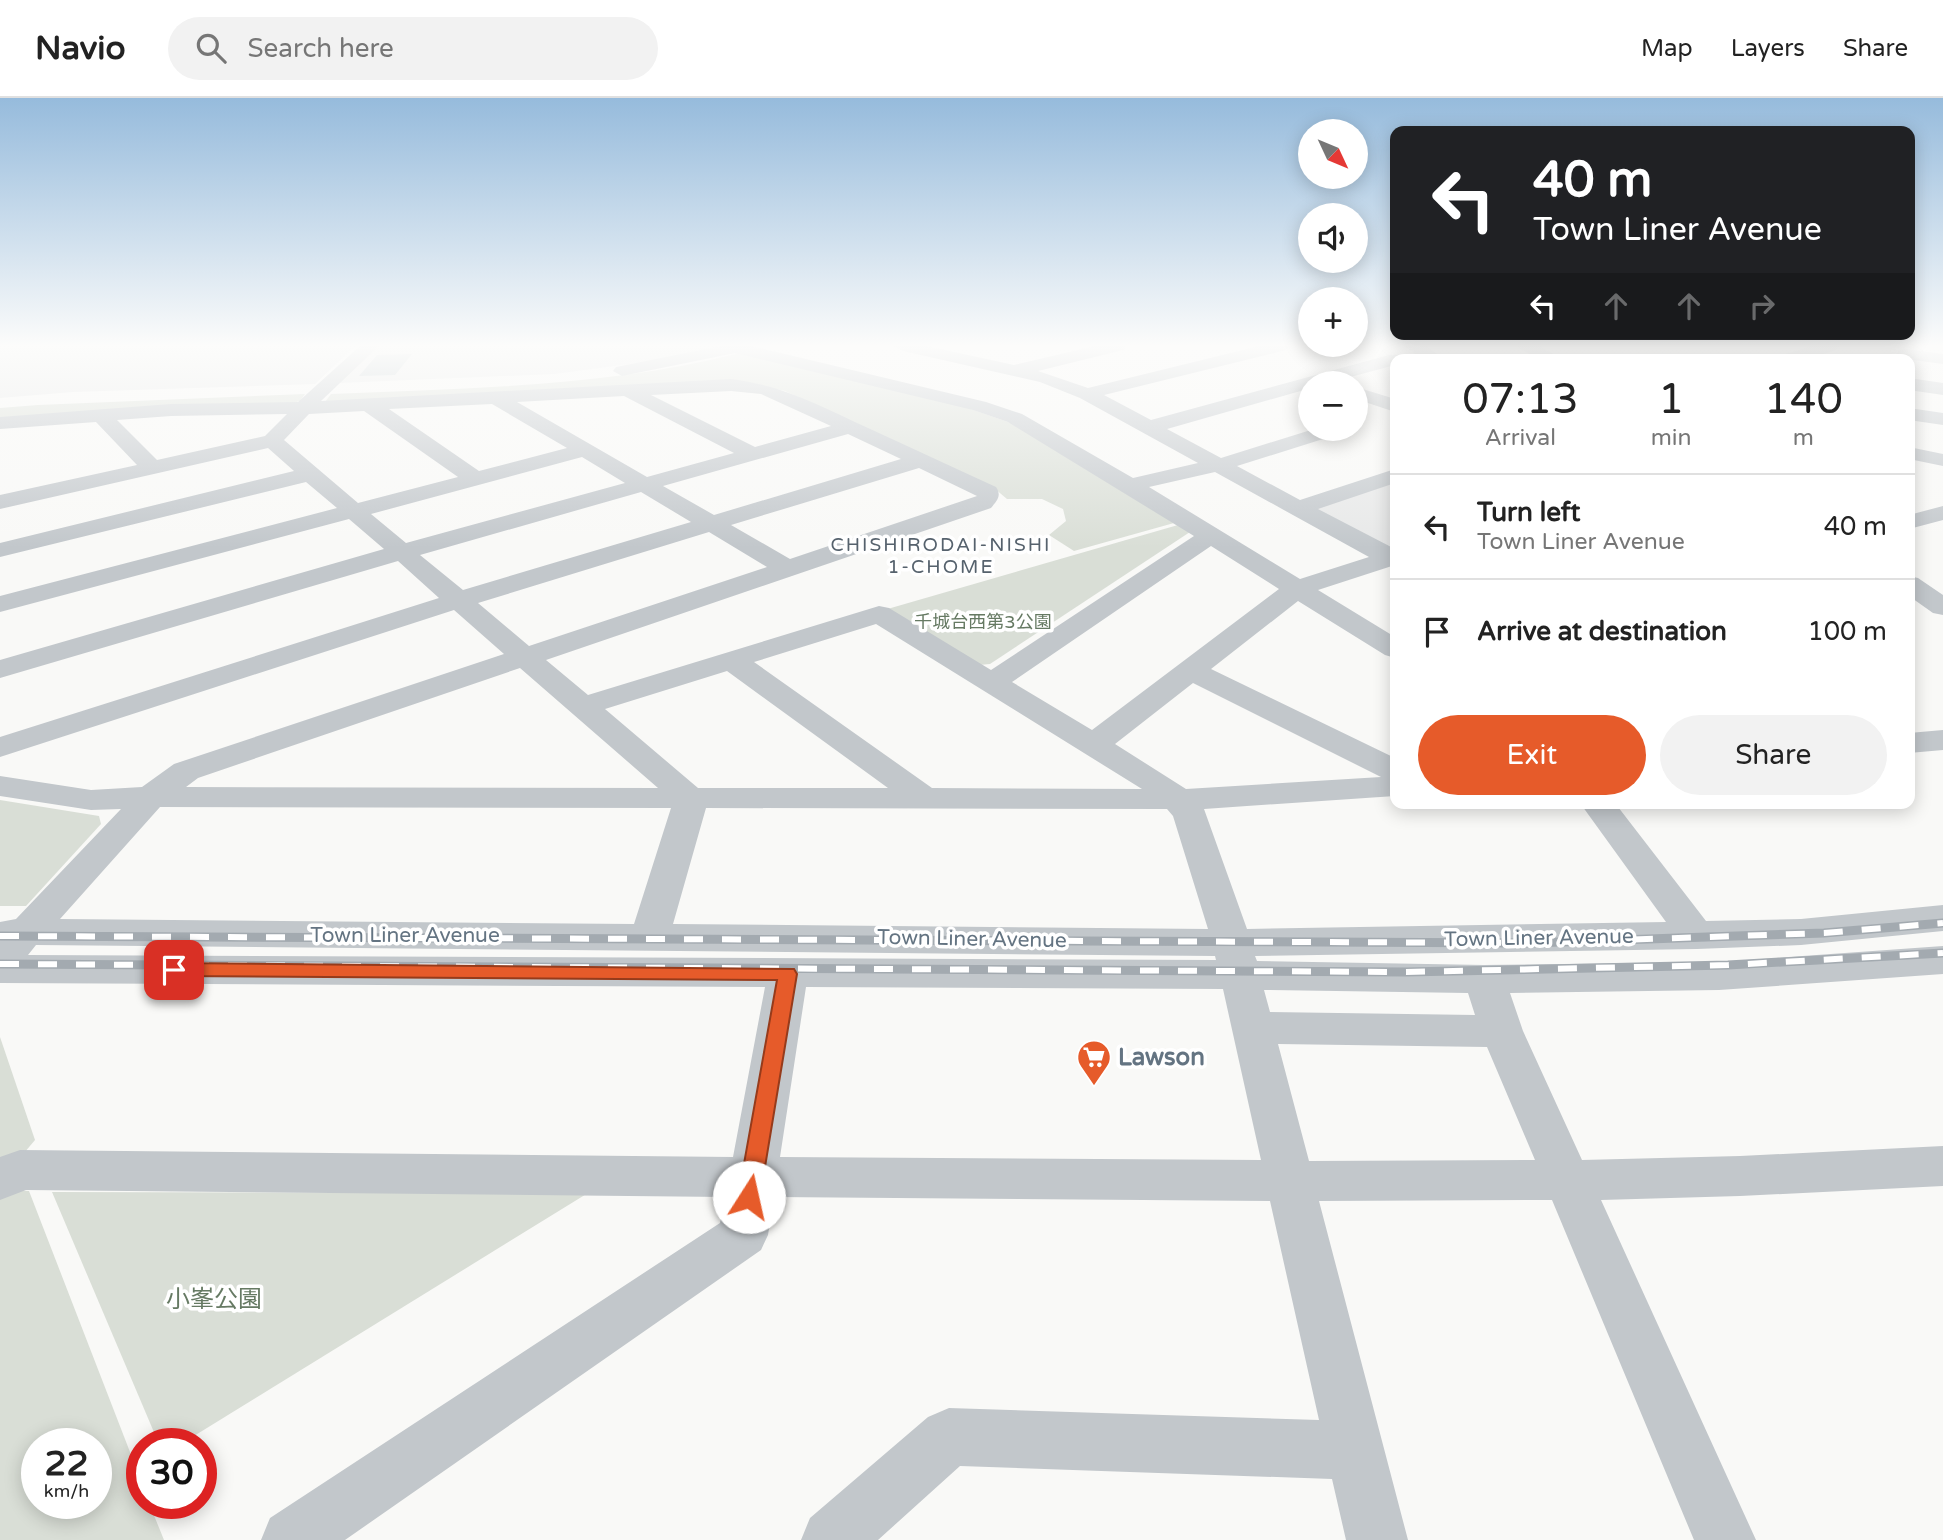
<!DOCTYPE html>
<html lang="en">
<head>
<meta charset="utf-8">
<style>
	:root { --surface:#fff; --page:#f2f2f2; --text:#222; --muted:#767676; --line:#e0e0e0; --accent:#e65b2a }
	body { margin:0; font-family:"Varela Round","Noto Sans JP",sans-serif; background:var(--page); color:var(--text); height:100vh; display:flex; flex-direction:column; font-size:26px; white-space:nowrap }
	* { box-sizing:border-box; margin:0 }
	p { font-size:23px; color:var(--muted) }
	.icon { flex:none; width:38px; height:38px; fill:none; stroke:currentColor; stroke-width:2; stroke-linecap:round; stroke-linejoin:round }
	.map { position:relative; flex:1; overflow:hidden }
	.drawer { position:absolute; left:1390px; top:256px; width:525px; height:455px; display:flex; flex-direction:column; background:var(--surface); border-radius:14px; box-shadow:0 4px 18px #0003 }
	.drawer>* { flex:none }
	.banner { position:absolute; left:1390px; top:28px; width:525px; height:214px; border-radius:14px; box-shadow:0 4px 18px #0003; background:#202124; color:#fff; overflow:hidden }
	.needle { width:46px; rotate:134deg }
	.fabs { position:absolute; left:1298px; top:21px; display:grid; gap:14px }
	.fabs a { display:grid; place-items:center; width:70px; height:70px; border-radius:50%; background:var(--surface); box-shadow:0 4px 18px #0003; font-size:35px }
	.speed { position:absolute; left:21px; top:1330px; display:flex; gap:14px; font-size:35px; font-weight:700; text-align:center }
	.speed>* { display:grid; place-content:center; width:91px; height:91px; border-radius:50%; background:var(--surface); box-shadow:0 4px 18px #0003; line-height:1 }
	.speed small { font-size:18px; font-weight:400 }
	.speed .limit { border:10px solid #d22; background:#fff; color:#111 }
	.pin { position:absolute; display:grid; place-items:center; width:60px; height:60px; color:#fff; margin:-30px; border-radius:14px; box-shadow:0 4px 10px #0006 }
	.me { position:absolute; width:77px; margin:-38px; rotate:10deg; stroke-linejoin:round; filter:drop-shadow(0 0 5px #0008) }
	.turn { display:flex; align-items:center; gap:24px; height:147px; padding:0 28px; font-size:32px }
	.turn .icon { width:91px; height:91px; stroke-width:2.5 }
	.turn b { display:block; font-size:49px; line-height:60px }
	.lanes { display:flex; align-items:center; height:66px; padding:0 28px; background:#0003; justify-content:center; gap:35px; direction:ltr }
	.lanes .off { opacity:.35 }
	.eta { display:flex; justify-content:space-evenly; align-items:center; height:119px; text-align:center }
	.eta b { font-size:42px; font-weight:600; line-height:49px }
	.primary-button { display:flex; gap:14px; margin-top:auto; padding:14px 28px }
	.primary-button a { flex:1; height:80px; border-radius:42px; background:var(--accent); color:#fff; font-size:28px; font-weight:600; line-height:80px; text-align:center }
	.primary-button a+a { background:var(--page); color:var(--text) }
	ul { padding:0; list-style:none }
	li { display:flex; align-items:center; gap:21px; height:105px; padding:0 28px; border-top:2px solid var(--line) }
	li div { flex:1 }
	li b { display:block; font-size:26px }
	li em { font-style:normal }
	header { display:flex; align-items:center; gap:42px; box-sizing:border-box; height:98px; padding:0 35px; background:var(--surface); border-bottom:2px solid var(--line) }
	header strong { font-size:33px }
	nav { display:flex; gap:38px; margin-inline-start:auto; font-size:24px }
	.search { width:490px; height:63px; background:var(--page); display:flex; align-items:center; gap:18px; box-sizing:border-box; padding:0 24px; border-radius:38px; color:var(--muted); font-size:26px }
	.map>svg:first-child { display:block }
	.built { fill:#e7e8e8 }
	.green { fill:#d9ded6; fill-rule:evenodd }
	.water { fill:#bbc6cb }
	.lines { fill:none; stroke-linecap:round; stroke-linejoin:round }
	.minor { fill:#c2c7cb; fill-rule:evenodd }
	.rail-casing { stroke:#a3aab0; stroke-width:9 }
	.rail { stroke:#fff; stroke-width:6; stroke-dasharray:19; stroke-linecap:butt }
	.route { fill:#e65b2a; stroke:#963b1b; stroke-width:2 }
	.labels { text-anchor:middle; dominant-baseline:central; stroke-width:7; stroke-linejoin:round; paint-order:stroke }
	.far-park-label { font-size:18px; fill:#667a63; stroke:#fff }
	.far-neighbourhood-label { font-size:19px; letter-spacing:2px; fill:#56626d; stroke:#fff }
	.street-label { font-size:21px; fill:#647482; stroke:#fff }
	.near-poi-label { font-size:24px; font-weight:bold; fill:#647482; stroke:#fff; text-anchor:start }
	.near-park-label { font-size:24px; fill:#667a63; stroke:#fff }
</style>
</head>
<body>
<header>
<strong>Navio</strong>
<div class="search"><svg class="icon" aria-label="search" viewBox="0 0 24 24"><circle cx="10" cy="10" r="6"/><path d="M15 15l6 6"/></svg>Search here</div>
<nav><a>Map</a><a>Layers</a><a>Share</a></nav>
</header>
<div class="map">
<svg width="1943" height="1442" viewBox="0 0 1943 1442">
	<rect width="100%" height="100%" fill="#f9f9f7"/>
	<g class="built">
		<polygon points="0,248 355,248 315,286 73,294 0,300"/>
		<polygon points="377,248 721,248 660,262 554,276 339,285"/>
		<polygon points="1395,381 1395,453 1315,410"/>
	</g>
	<g class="green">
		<path d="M740,255l222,53 49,17 163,100 -100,28 -25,-16 17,-14 -3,-12 -21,-10h-35l-13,-11 -209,-97 -32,-7 -428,18 6,-8c137,-6 275,-7 409,-41z"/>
		<polygon points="305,296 300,303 289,306 0,321 0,310 38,307"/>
		<polygon points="1178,427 1190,434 990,566 979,567 884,512"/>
		<polygon points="0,702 99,718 101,726 26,808 0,808"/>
		<polygon points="0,939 35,1042 24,1055 0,1066"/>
		<path d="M9,1092l20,1 113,292v20h7l15,37h-164v-346zM37,1346h59v59h-59z"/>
		<polygon points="52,1094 588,1095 181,1346 159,1346"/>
	</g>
	<polygon class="water" points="412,256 395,277 359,278 377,257"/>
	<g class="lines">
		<g class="minor">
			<path d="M360,248h19l-58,55 410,-22c54,7 88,27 137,49 43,20 85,39 128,59 6,9 1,13 -5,21l-445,152 42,35 291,-89 10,2 102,62 203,-134 -186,-114 -35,-12 -238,-57 -113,23 -9,-5 3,-4 105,-21h30l235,56 36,12 111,64 65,-15 -118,-65 -40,-16 -137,-31 -9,-5h33l87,19 81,-19h31l-3,4 -85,21 50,17 171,-42h30l-3,4 -182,45 47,25 238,-65h12l3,4h-9v6l-67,18h-17v5l-144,41 54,29 93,-29h31l-3,4 -105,33 63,34 95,-31v14l-77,26 77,40v16l-77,25 77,47v21l-10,-3 -87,-54 -87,68 184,89v38l-191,13 43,120 419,-7 -86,-119h35l91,118 95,-2 142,-14v26l-142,14 -104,4 -442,7 2,5 227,4 235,-3 224,-16v28l-224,16 -209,3 13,38 59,129 158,-4 203,-10v40l-203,10 -139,4 155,340h-62l-142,-340 -233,1 89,339h-62l-14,-61 -372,-13 -82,74h-77l9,-22 118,-101 21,-9 370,12 -49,-219 -496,-4 -6,38 -7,15 -416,290h-84l9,-22 450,-295 5,-26 -699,-7 -26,10v-43l20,-7 713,7 32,-170 -765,-4v-61l16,-3 105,-110 -30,1 -91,-14v-20l91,14 51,-3 32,-23 330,-110 -50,-44 -454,147v-20l439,-139 -41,-37 -398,117v-18l384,-111 -35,-30 -349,93v-16l337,-88 -31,-26 -306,75v-14l294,-72 -26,-23 -268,61v-14l137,-30 -41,-43 -96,7v-12l171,-13 127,-2zM731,293l30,3 70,32 -76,21 -104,-52zM624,298l110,57 -87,24 -130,-75zM492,306l75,44 -88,23 -90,-62zM364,313l94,66 -100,26 -74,-63 25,-26zM287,316l-22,22 -108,24 -40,-40 54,-4zM848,336l53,25 -187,56 -51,-29zM582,359l43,26 -219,60 -35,-29zM919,370l58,28 -187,63 -59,-34zM1215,374l154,85 -69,22 -151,-92zM641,394l50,30 -228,68 -43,-35zM709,434l58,35 -238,79 -51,-43zM1211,448l68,43 -187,141 -80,-48zM876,526l266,165 -210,-1 -178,-126zM520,570l138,120 -472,-1 12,-9zM727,573l161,117h-190l-93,-79zM1193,585l188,94 -195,12 -71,-45zM160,709l511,1 -37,116 -574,-5zM706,710l461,1 6,7 35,113 -535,-5zM36,847l1179,11 1,4 -1188,-5zM806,889l417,2 38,171 -481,-3zM1264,892l204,3 7,22 -205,-3zM1278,946l209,3 48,113 -226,1z"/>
			<polygon points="1405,248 1426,248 1444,261 1422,261"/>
			<polygon points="1516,248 1539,248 1562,261 1538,261"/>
			<polygon points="1812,248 1839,248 1836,252 1807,261 1779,261 1782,257"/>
			<polygon points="1905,251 1943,256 1943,266 1899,260 1896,256 1899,252"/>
			<polygon points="1909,280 1943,285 1943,297 1909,292"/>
			<polygon points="1356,289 1395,301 1395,314 1356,301"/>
			<polygon points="1909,310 1943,315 1943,327 1909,322"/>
			<polygon points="1909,349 1943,356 1943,368 1909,361"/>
			<polygon points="1943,408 1943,422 1909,431 1909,417"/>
			<polygon points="1909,478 1918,480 1943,497 1943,517 1933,515 1909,498"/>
			<polygon points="1943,632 1943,652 1909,655 1909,635"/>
		</g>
		<g class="rail-casing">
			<g id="rail">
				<polyline points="0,838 1531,845 1824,835 1943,825"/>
				<polyline points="0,866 1406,874 1728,867 1943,855"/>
			</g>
		</g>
		<use href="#rail" class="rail"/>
	</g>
	<linearGradient id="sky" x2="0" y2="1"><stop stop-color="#96bbdc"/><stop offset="0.55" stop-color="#fcfcfb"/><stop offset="1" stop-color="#fcfcfb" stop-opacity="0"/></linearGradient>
	<rect width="1943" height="450" fill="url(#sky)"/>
	<polygon class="route" points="174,865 794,871 797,876 760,1099 757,1105 749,1108 741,1105 738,1099 777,882 174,878 167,876 165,872 167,867"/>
	<defs>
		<g id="supermarket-pin" transform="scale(1.75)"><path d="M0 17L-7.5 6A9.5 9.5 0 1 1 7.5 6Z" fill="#e65b2a" stroke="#fff"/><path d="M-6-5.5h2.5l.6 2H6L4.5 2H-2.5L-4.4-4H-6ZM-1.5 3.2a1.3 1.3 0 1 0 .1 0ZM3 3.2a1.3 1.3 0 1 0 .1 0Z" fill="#fff"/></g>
	</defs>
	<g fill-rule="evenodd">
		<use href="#supermarket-pin" x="1094" y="959"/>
	</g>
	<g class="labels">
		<g class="far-park-label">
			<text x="983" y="524">千城台西第3公園</text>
		</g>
		<g class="far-neighbourhood-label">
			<text x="941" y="447">CHISHIRODAI-NISHI<tspan x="941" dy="22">1-CHOME</tspan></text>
		</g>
		<g class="street-label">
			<text x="405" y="837">Town Liner Avenue</text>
			<text transform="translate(1539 840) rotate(-1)">Town Liner Avenue</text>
			<text transform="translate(972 841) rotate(1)">Town Liner Avenue</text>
		</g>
		<g class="near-poi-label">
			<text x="1118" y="959">Lawson</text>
		</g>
		<g class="near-park-label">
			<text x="214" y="1201">小峯公園</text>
		</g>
	</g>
</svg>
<div class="fabs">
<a><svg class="needle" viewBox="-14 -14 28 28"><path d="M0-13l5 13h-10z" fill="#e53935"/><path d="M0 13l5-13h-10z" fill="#767676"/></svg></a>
<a><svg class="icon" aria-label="sound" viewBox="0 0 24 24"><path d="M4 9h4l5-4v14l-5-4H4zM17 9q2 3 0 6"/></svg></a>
<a>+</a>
<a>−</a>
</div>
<div class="speed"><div>22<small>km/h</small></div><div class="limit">30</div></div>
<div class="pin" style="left:174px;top:872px;background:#d93025"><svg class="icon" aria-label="arrive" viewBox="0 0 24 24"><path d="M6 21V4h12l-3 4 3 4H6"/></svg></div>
<svg class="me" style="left:749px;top:1099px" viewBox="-20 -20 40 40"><circle r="19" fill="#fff"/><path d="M0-13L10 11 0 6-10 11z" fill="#e65b2a"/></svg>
<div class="banner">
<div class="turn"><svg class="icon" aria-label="left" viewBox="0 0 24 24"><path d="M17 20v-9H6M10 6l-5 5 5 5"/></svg><div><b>40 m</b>Town Liner Avenue</div></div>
<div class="lanes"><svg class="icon" aria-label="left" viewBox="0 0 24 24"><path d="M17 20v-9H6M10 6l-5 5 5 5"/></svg><svg class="icon off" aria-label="ahead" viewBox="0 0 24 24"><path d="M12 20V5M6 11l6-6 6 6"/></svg><svg class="icon off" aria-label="ahead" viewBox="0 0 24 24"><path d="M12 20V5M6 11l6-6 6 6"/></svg><svg class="icon off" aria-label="right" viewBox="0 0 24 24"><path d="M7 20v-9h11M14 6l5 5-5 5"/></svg></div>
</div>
<section class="drawer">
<div class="eta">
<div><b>07:13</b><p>Arrival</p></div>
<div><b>1</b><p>min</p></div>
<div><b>140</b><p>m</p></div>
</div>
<ul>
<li><svg class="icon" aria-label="left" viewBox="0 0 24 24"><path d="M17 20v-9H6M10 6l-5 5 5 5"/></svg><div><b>Turn left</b><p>Town Liner Avenue</p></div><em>40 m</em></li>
<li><svg class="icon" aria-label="arrive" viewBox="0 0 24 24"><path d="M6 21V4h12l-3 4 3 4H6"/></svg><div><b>Arrive at destination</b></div><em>100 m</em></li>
</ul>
<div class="primary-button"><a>Exit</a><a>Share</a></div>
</section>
</div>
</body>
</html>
